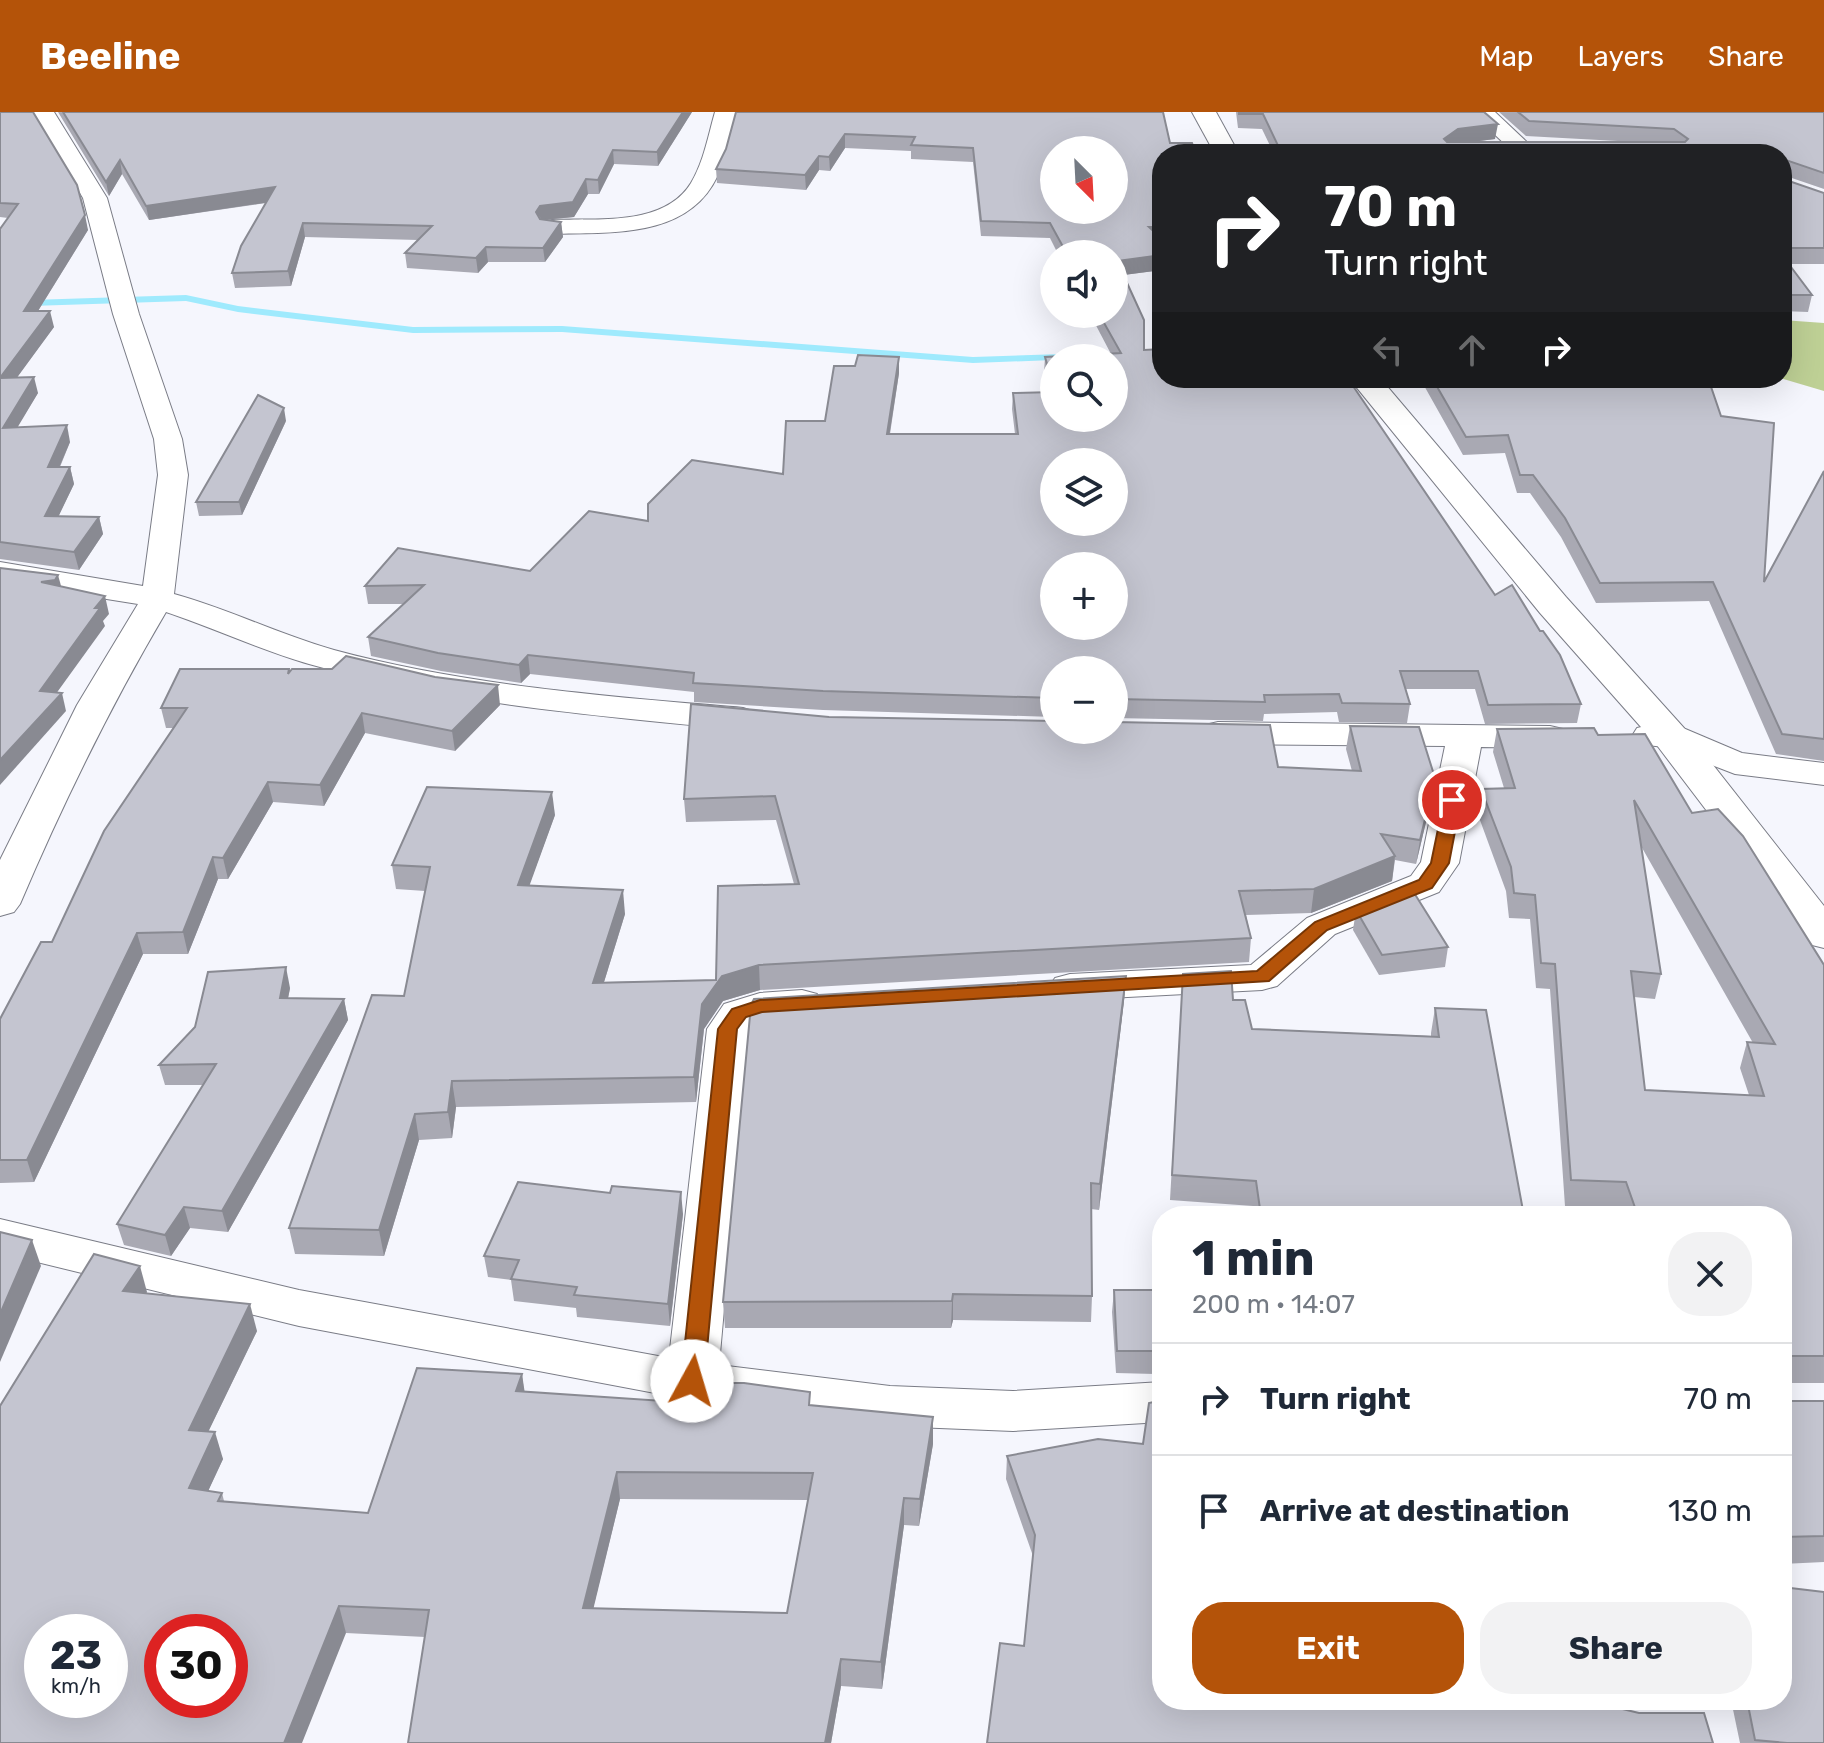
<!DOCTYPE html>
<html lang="en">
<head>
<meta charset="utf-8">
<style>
	:root { --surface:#fff; --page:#f2f2f3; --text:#1f2937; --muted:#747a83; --line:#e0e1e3; --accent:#b45309 }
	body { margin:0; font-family:Rubik,sans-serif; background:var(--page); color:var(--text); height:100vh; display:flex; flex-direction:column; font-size:30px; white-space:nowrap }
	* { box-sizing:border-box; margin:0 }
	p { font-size:26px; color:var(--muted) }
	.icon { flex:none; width:44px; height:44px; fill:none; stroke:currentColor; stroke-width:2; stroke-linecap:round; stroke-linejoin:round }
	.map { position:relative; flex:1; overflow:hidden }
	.sheet { position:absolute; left:1152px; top:1094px; width:640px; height:504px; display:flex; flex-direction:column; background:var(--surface); border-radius:32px; box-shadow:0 8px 32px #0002 }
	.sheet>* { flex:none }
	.banner { position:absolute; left:1152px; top:32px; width:640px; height:244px; border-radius:32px; box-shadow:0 8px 32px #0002; background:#202124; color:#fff; overflow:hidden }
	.needle { width:52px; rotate:156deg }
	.tools { position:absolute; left:1040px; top:24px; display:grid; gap:16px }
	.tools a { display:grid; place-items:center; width:88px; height:88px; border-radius:50%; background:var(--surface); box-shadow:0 8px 32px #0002; font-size:40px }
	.speed { position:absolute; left:24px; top:1502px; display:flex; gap:16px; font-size:40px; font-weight:700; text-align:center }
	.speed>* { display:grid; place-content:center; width:104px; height:104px; border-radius:50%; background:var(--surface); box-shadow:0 8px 32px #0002; line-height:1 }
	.speed small { font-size:20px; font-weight:400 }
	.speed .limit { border:12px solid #d22; background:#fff; color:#111 }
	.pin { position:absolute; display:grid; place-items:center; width:68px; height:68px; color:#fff; margin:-34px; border:4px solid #fff; border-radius:50%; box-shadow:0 2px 8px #0007 }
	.me { position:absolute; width:88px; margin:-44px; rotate:6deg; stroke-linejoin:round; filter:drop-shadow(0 0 6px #0008) }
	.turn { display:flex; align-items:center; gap:28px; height:168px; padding:0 40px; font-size:36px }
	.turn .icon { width:104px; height:104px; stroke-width:2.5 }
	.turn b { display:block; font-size:56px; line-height:68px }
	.lanes { display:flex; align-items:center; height:76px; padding:0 40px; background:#0003; justify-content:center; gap:40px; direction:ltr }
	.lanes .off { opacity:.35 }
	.round { display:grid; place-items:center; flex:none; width:84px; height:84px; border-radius:32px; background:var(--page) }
	.head { display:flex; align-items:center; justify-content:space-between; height:136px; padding:0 40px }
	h1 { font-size:48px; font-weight:700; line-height:60px }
	.action { display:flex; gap:16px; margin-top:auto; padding:16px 40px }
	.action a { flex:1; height:92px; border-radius:32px; background:var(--accent); color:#fff; font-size:32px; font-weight:700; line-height:92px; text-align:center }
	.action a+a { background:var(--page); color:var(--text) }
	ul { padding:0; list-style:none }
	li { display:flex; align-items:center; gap:24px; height:112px; padding:0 40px; border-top:2px solid var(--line) }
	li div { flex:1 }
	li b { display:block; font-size:30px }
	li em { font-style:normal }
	header { display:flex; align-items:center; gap:48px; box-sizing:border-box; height:112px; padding:0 40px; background:var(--accent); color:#fff }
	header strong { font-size:38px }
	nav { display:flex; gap:44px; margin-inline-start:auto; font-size:28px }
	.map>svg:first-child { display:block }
	.green { fill:#bed095 }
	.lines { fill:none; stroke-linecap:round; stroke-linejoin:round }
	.stream { fill:#9feafd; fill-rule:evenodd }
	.street-casing { stroke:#7a7c86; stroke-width:2 }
	.secondary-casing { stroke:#7a7c86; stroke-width:2 }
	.street { fill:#fff; fill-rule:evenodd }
	.secondary { fill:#fff; fill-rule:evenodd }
	.wall { fill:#a9a9b3; fill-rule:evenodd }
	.shaded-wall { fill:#898a92 }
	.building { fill:#c4c5d0; stroke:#898a92; stroke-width:2; fill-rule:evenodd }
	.route { fill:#b45309; stroke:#753606; stroke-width:2 }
</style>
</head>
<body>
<header>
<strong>Beeline</strong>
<nav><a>Map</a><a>Layers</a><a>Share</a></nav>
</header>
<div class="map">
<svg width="1824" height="1631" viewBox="0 0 1824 1631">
	<rect width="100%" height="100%" fill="#f5f6fd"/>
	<polygon class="green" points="1782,208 1824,211 1824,279 1780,266 1783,234"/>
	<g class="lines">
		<polygon class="stream" points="186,183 238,194 413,215 562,214 973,245 1062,242 1067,245 1054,246 1054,248 973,251 562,220 413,221 238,200 186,189 0,195 0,189"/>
		<g class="street-casing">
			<g id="street">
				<path d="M32,0h22l53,86 32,116 43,125 6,36 -14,119c55,15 106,41 160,56 133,36 273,46 409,58l12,4 6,7 -6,7 -12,4c-145,-14 -293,-26 -434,-66 -49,-14 -95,-36 -143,-52 -56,95 -103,191 -146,292l-6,8 -14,4v-56l77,-155 61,-101 -138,-22v-20l143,24 15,-111 -4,-36 -41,-125 -30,-116z"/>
				<path d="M715,0h22c-6,22 -10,45 -20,65 -30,62 -107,55 -165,57l-8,-2 -4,-5 4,-5 8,-2c44,-2 112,7 139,-37 13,-22 17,-47 24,-71z"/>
				<polygon points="1471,0 1495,0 1530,33 1519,40 1511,38"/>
				<polygon points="1218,610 1550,614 1563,617 1568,625 1563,633 1550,636 1481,635 1459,751 1439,780 1335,822 1277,874 1262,878 1070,888 1055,884 1049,875 1055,866 1070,862 1251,853 1307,806 1411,764 1421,750 1445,634 1218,632 1205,629 1200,621 1205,613"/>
				<polygon points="1650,613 1683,616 1742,641 1824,651 1824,673 1735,662 1665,635 1637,632 1632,624 1637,616"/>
				<path d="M802,878l15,4 6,9 -6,9c-20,5 -56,0 -68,17l-30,336 171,21 123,5 149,-9v40l-149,9 -123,-5 -198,-26 -393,-74 -299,-73v-34l299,71 370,68 38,-329 17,-25 36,-11z"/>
			</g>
		</g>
		<g class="secondary-casing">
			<g id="secondary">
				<polygon points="1192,0 1216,0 1239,42 1215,42"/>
				<polygon points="1349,266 1380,266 1566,485 1684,616 1824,794 1824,836 1808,832 1656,632 1540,501"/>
			</g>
		</g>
		<use href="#street" class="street"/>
		<use href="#secondary" class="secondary"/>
	</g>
	<g class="wall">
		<polygon points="0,0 88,118 38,199 54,215 17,265 38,281 17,315 70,330 60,355 70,355 74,372 58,405 99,405 103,422 79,458 0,447 0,117 8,106 0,105"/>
		<polygon points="58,0 692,0 658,54 614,52 599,82 588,82 574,105 544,108 561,110 563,125 545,150 488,150 478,161 407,156 405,141 418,128 305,125 291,174 235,176 232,161 266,91 149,108 122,62 109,84"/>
		<path d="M736,0l426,42v116l-39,5 21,75 351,245 86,109 -4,19 -92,1 -10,-35h-69l4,15 -3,19 -68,-1 -2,-10 -73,2 -1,7 -149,-3v-48h-60v47l-231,-7 -129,-8v-10l-164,-18 -9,9 -80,-12 -70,-15 -3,-19 36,-33h-36l-3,-18 165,-15 118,-50 135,-47 42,-53 74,-48 -9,61h125l-3,-25 1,-16 37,-1 -6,-19 1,-16 66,-3 -21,-40h24v-60h-56l-8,-16 -69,-2 -8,-74 -62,-3v-8l-66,-3 -15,23 -11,-1 -13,20 -89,-7 -1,-14 10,-20zM1054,246l60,60h-60z"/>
		<polygon points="1236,0 1484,0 1495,27 1470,30 1636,30 1526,24 1499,0 1824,0 1824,77 1783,63 1783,67 1824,81 1824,152 1789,152 1812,183 1808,200 1782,199 1782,42 1274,42 1262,17 1238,16"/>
		<polygon points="1422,266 1708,266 1764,470 1824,359 1824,649 1776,642 1709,489 1596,491 1561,425 1530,381 1517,381 1505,341 1463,343 1422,270"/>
		<polygon points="286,309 242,403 199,404 196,390"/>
		<polygon points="290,559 500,593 455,639 365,621 324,694 273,690 228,767 218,767 188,842 143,842 34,1070 0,1071 0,907 52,830 173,616 166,616 161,596"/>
		<polygon points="829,605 1278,655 1352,659 1346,637 1350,614 1431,689 1416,752 1395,748 1392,769 1311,801 1246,803 1251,826 1249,850 760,878 723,889 704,917 696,990 456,995 452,1026 419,1028 384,1144 295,1142 289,1116 404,884 425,779 396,777 392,753 555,703 529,773 625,802 604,870 716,868 794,772 776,708 686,710 684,687"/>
		<path d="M1497,617l101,6 94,78 132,152v418h-35v18h35v161l-42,2v-348h-160l-2,-8 -55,-2 -15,-217 -14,-1 -6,-69 -21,-1 -3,-27 -29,-79 4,-23 23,-1 -11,-36zM1641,734l112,197 -6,-1 -7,26 9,27 -104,-5 -11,-93 21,2 6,-25z"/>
		<polygon points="1356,798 1448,835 1445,855 1379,863 1353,818"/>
		<polygon points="1183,862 1233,888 1252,917 1431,924 1431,921 1435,896 1524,1104 1254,1104 1253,1094 1170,1088"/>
		<polygon points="1126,864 1124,889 1099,1098 1091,1097 1092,1184 1091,1210 953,1208 951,1216 725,1216 723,1190"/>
		<polygon points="290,876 288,886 344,887 348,908 228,1120 190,1116 171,1144 124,1133 117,1112 204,973 165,973 159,953"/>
		<polygon points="683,1102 670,1214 577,1205 576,1196 514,1189 511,1168 488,1165 484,1144"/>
		<polygon points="1114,1178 1162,1178 1162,1269 1154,1267 1155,1262 1116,1261 1112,1200"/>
		<path d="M147,1180l-1,2 111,37 -49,101 15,27 -15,32 14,2 2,8 144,12 154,-139 2,18 139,9 147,4 123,12v27l-14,82 -15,-1 -22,164 -41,-3 -10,57h-423l17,-106 -79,-4 -346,-227zM620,1387l188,1 -21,113 -194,-5z"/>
		<polygon points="1162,1288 1162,1588 1585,1588 1639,1601 1704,1601 1713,1631 987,1631 1000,1531 1024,1534 1033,1444 1006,1367 1007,1344 1098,1327 1143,1332 1149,1291"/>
		<polygon points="1731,1588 1782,1588 1824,1631 1740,1631"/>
	</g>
	<g class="shaded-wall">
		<polygon points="683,0 692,0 658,54 657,40"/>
		<polygon points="1498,12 1495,27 1456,32 1442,42 1444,27 1458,17"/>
		<polygon points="845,22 845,36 830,59 829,45"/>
		<polygon points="613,38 614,52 599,82 598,68"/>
		<polygon points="819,44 819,58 806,78 805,63"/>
		<polygon points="120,48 122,62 109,84 106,70"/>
		<polygon points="586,67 588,82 574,105 542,108 536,100 540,94"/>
		<polygon points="275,75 277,89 149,108 146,94"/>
		<polygon points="85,103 88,118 28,215 24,199"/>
		<polygon points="561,110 563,125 545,150 543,136"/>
		<polygon points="303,111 305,125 291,174 288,159"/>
		<polygon points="486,135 488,150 478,161 476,146"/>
		<polygon points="1162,143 1162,158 1116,164 1117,149"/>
		<polygon points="50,199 54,215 5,282 0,266"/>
		<polygon points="899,245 899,261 887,338 887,322"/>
		<polygon points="34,265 38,281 7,333 3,316"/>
		<polygon points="284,296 286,309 242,403 239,390"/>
		<polygon points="67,313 70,330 52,372 48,355"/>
		<polygon points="70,355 74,372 50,422 45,404"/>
		<polygon points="99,405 103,422 79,458 74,440"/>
		<polygon points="58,463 63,481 41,470"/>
		<polygon points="105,484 109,502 103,509 105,514 45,597 40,579 95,496"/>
		<polygon points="528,543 530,562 521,571 519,553"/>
		<polygon points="498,573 500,593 455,639 452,619"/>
		<polygon points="62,581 66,599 0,673 0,648"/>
		<polygon points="362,601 365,621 324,694 320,673"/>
		<polygon points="1435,666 1431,689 1416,752 1420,728"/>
		<polygon points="268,670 273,690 228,767 223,746"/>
		<polygon points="552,680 555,703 521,797 518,773"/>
		<polygon points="1395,744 1392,769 1311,801 1314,777"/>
		<polygon points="213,745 218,767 188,842 183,820"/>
		<polygon points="623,778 625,802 596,896 593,871"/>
		<polygon points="137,821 143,842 34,1070 27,1048"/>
		<polygon points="759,853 760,878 723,889 704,917 696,990 694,965 702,892 722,864"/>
		<polygon points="286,855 290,876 284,907 280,886"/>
		<polygon points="1126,864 1124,889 1099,1098 1100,1072"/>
		<polygon points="344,887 348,908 228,1120 222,1099"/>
		<polygon points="452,969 456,995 452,1026 448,1000"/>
		<polygon points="415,1002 419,1028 384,1144 379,1118"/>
		<polygon points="681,1080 683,1102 670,1214 668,1192"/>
		<polygon points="184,1095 190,1116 171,1144 165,1123"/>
		<polygon points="32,1128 41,1154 0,1250 0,1202"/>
		<polygon points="140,1154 147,1180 131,1206 123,1179"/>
		<polygon points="953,1182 953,1208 951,1216 952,1189"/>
		<polygon points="250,1192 257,1219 196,1345 189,1318"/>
		<polygon points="522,1262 526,1289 516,1279"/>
		<polygon points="933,1305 933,1332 919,1414 920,1387"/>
		<polygon points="215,1320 223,1347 197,1403 189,1376"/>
		<polygon points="617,1360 620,1387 587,1523 583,1496"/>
		<polygon points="904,1386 904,1413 882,1577 881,1550"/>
		<polygon points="339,1494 346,1521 302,1631 284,1631"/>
		<polygon points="841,1547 841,1574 831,1631 825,1631"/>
	</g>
	<g class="building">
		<polygon points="0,0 33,0 77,73 85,103 24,199 50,199 0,266 34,265 3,316 67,313 48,355 70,355 45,404 99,405 74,440 0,430 0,117 18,92 0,91"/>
		<polygon points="63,0 683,0 657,40 613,38 598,68 586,67 573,90 540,94 536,100 540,107 561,110 543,136 486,135 476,146 405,141 432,114 303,111 288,159 232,161 241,134 275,75 146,94 120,48 106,70"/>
		<path d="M736,0h427l7,31h22l4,11h-34v73h-13l13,12v16l-45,6 27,59v30l18,-1v29h167l7,9 17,-1 142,209 17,-10 28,46h3l17,24 21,49 -93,1 -10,-34h-78l10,33 -68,-1 -3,-9 -75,1 1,7 -150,-3 -1,4v-33h-60v28l-231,-7 -130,-8 1,-10 -166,-18 -9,10 -81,-12 -70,-16 56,-52 -59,1 33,-38 132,23 59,-60 59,10v-17l44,-44 91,14 3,-53h39l9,-55h21l3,-11 41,2 -12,77h131l-5,-41 41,-1v26h60v-60h-60v30l-9,-31 76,-4 -22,-39h15v-60h-47l-17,-31 -69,-2 -8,-73 -62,-3 4,-8 -70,-3 -16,23 -10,-1 -14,19 -89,-6 10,-20zM1054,38h60v60h-60zM1054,350h60v60h-60zM1054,454h60v60h-60z"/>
		<polygon points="1239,0 1484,0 1498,12 1458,17 1444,27 1447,30 1685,30 1688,27 1674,17 1529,9 1518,0 1824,0 1824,61 1786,48 1782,51 1783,67 1824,81 1824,136 1782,136 1782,42 1282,42 1263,2 1239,2"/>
		<polygon points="1782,143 1812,183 1782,183"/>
		<polygon points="1432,266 1708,266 1721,304 1774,311 1764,470 1824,359 1824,627 1782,622 1713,470 1600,471 1565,406 1533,363 1520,363 1508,323 1466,325"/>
		<polygon points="258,283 284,296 239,390 196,390"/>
		<polygon points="0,456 58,463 55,468 41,470 105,484 95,496 100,496 40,579 62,581 0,648"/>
		<polygon points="346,544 435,565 498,573 452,619 362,601 320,673 268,670 223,746 213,745 183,820 137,821 27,1048 0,1048 0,907 41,830 52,830 104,719 187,596 161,596 180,557 289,557 288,562 292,557 332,557"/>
		<polygon points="691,592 829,605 1054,609 1054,618 1114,618 1114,610 1270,613 1278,655 1361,659 1350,614 1419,615 1435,666 1420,728 1381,722 1395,744 1314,777 1239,779 1251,826 759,853 722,864 702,892 694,965 452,969 448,1000 415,1002 379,1118 289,1116 372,883 404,884 430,755 392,753 427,675 552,680 518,773 623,778 593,871 716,868 718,774 799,772 775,684 684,687"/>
		<path d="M1594,616l4,7 47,-1 47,79 26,-4 25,27 81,129v391h-35v45h35v135l-42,1v-321h-144l-12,-34 -55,-2 -16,-216 -14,-1 -6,-68 -21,-2 -3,-26 -30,-78 34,-1 -18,-59zM1634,688l141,244 -28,-2 17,54 -119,-6 -14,-119 30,3z"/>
		<polygon points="1411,776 1448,835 1382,843 1356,798"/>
		<polygon points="286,855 280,886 344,887 222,1099 184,1095 165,1123 117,1112 216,952 159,953 195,915 208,860"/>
		<polygon points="1231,859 1233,888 1245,888 1252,917 1439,925 1435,896 1486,898 1524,1104 1261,1104 1256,1069 1172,1063 1183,862"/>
		<polygon points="1126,864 1100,1072 1091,1071 1092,1184 953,1182 952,1189 723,1190 751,893 754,887"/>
		<polygon points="518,1070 610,1081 612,1074 681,1080 668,1192 574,1183 577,1175 511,1167 519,1148 484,1144"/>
		<polygon points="0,1120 32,1128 0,1202"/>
		<path d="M94,1142l46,12 -17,25 127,13 -61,126 26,2 -26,56 33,5 -4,8 150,12 49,-145 105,6 -6,17 147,10 2,-18h79l66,9 -1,13 124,12 -13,82 -16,-1 -23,164 -40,-3 -16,84h-417l21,-133 -90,-4 -55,137h-284v-337zM617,1360l196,1 -26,140 -204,-5zM42,1520h68v68h-68zM162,1520h68v68h-68z"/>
		<polygon points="1114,1178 1162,1178 1162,1246 1156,1245 1157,1239 1117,1239"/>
		<polygon points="1162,1288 1162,1588 1585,1588 1639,1601 1704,1601 1713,1631 987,1631 1000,1531 1024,1534 1035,1423 1007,1344 1098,1327 1143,1332 1149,1291"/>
		<polygon points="1782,1475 1824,1480 1824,1631 1787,1631 1755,1628 1747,1588 1782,1588"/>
	</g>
	<polygon class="route" points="1452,683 1461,688 1449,751 1432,776 1327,818 1269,869 762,900 746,905 737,917 704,1269 700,1275 692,1278 684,1275 681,1269 718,917 732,897 760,888 1257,859 1315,810 1419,768 1431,751 1444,688"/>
</svg>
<div class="tools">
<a><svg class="needle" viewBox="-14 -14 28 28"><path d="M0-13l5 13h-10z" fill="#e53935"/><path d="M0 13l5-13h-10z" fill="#747a83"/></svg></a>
<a><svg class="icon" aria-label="sound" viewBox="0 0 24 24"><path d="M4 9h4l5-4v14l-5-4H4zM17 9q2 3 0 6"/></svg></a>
<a><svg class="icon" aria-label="search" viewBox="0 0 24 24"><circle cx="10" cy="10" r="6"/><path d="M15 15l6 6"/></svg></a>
<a><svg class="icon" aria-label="layers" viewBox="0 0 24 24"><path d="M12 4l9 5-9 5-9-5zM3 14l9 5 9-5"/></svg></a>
<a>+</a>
<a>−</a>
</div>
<div class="speed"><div>23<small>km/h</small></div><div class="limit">30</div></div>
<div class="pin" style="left:1452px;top:688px;background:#d93025"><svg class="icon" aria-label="arrive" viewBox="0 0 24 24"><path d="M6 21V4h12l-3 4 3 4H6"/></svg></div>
<svg class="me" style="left:692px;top:1269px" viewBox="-20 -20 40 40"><circle r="19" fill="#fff"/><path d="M0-13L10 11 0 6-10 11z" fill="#b45309"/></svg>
<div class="banner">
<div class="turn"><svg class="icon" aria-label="right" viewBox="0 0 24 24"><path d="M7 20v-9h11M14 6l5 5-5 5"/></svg><div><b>70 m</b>Turn right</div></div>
<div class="lanes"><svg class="icon off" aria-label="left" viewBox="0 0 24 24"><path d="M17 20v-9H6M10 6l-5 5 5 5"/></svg><svg class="icon off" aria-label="ahead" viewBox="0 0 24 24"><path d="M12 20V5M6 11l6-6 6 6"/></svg><svg class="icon" aria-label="right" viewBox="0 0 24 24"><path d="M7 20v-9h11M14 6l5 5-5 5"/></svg></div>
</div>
<section class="sheet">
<div class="head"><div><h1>1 min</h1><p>200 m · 14:07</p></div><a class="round"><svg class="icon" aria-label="close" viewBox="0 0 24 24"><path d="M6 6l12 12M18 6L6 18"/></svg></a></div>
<ul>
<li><svg class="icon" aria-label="right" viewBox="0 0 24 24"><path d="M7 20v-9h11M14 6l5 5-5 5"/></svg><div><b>Turn right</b></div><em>70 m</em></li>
<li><svg class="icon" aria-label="arrive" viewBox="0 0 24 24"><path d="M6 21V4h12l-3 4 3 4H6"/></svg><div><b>Arrive at destination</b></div><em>130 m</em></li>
</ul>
<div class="action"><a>Exit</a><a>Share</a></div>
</section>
</div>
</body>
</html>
